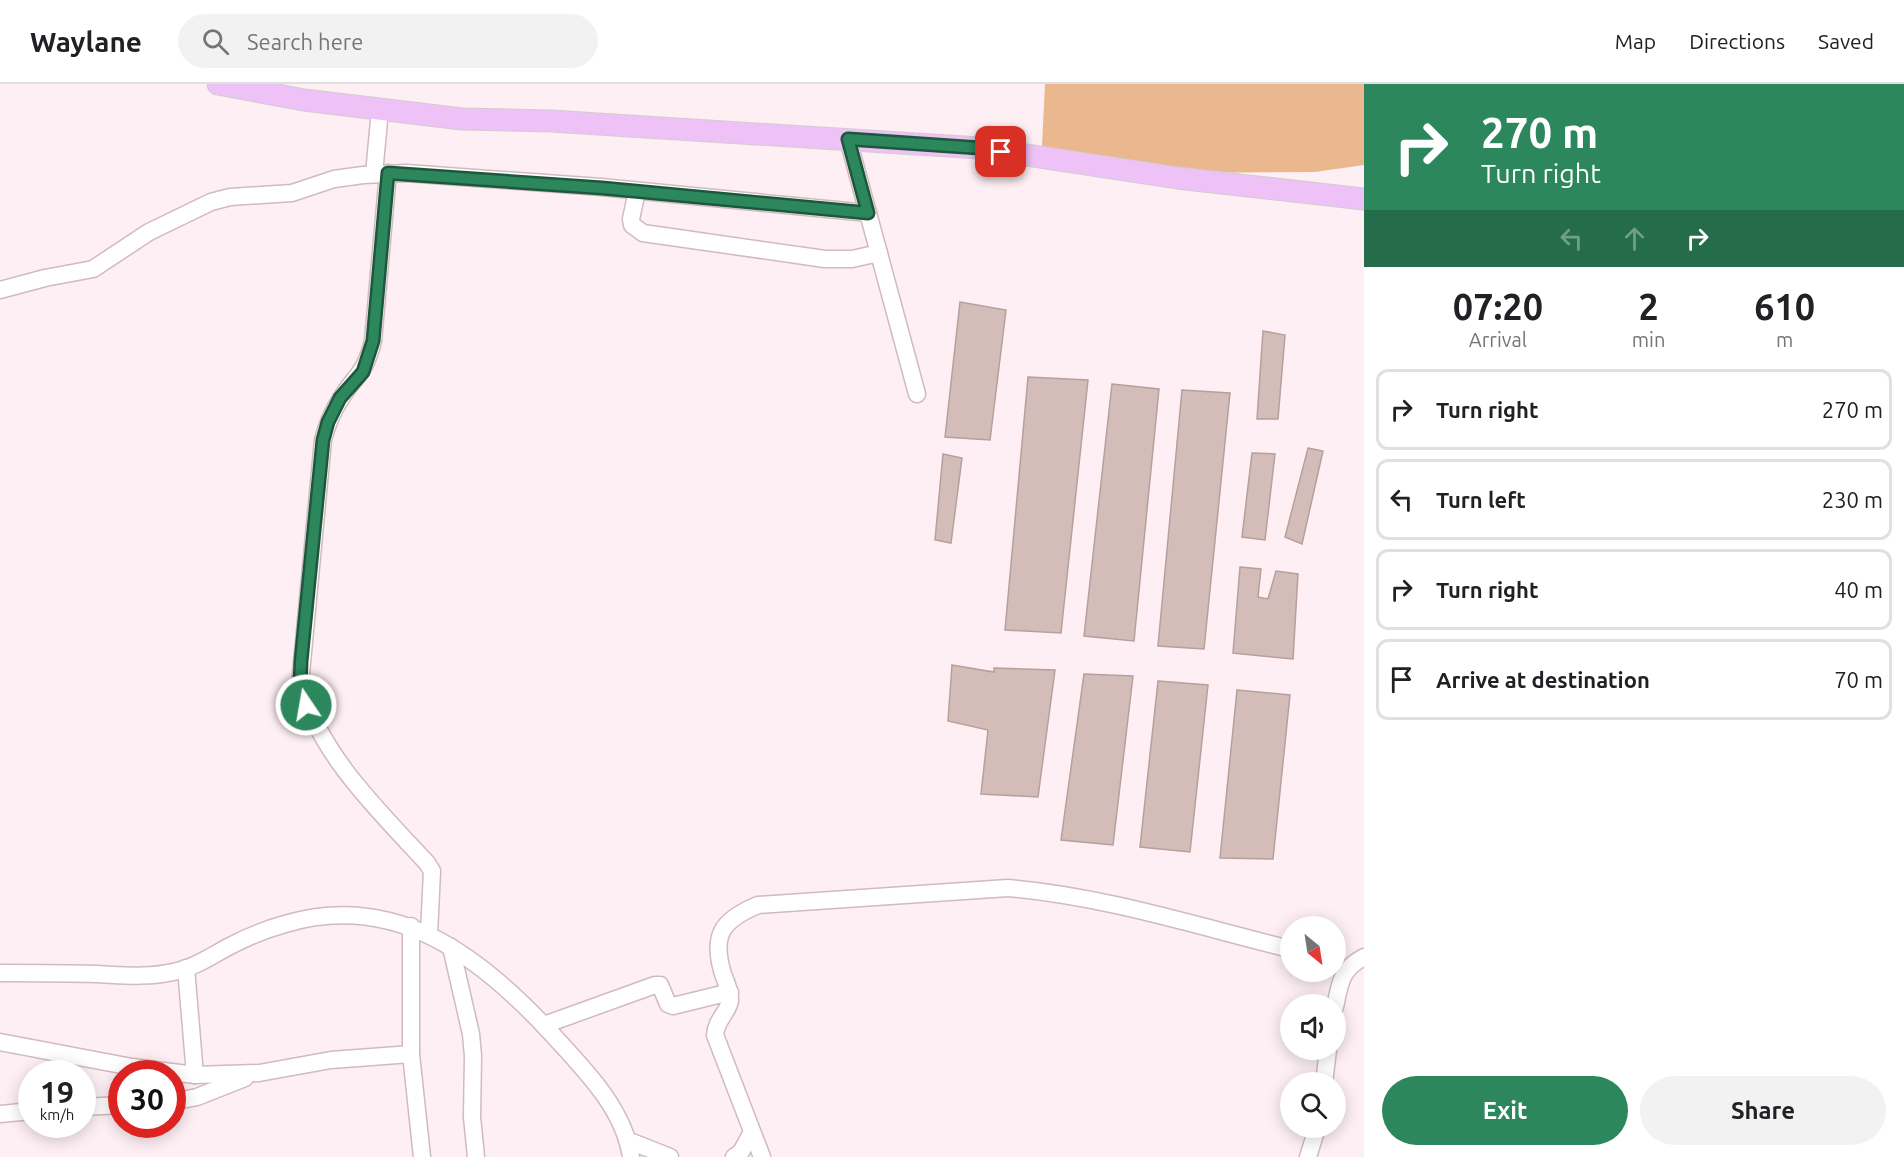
<!DOCTYPE html>
<html lang="en">
<head>
<meta charset="utf-8">
<style>
	:root { --surface:#fff; --page:#f2f2f2; --text:#202124; --muted:#757577; --line:#e0e0e0; --accent:#2d875d }
	body { margin:0; font-family:Ubuntu,sans-serif; background:var(--page); color:var(--text); height:100vh; display:flex; flex-direction:column; font-size:22px; white-space:nowrap }
	* { box-sizing:border-box; margin:0 }
	p { font-size:20px; color:var(--muted) }
	.icon { flex:none; width:33px; height:33px; fill:none; stroke:currentColor; stroke-width:2; stroke-linecap:round; stroke-linejoin:round }
	.map { position:relative; flex:1; overflow:hidden }
	.details { display:flex; flex-direction:column; background:var(--surface); width:540px }
	.details>* { flex:none }
	.top-card { background:#2d875d; color:#fff; overflow:hidden }
	.needle { width:39px; rotate:150deg }
	.controls { position:absolute; left:1280px; top:832px; display:grid; gap:12px }
	.controls a { display:grid; place-items:center; width:66px; height:66px; border-radius:50%; background:var(--surface); box-shadow:0 3px 15px #0003; font-size:30px }
	.speed { position:absolute; left:18px; top:976px; display:flex; gap:12px; font-size:30px; font-weight:700; text-align:center }
	.speed>* { display:grid; place-content:center; width:78px; height:78px; border-radius:50%; background:var(--surface); box-shadow:0 3px 15px #0003; line-height:1 }
	.speed small { font-size:15px; font-weight:400 }
	.speed .limit { border:9px solid #d22; background:#fff; color:#111 }
	.pin { position:absolute; display:grid; place-items:center; width:51px; height:51px; color:#fff; margin:-26px; border-radius:12px; box-shadow:0 3px 9px #0006 }
	.me { position:absolute; width:66px; margin:-33px; rotate:348deg; stroke-linejoin:round; filter:drop-shadow(0 0 4px #0008) }
	.turn { display:flex; align-items:center; gap:21px; height:126px; padding:0 18px; font-size:27px }
	.turn .icon { width:78px; height:78px; stroke-width:2.5 }
	.turn b { display:block; font-size:42px; line-height:51px }
	.lanes { display:flex; align-items:center; height:57px; padding:0 18px; background:#0003; justify-content:center; gap:30px; direction:ltr }
	.lanes .off { opacity:.35 }
	.eta { display:flex; justify-content:space-evenly; align-items:center; height:102px; text-align:center }
	.eta b { font-size:36px; font-weight:600; line-height:42px }
	.cta { display:flex; gap:12px; margin-top:auto; padding:12px 18px }
	.cta a { flex:1; height:69px; border-radius:36px; background:var(--accent); color:#fff; font-size:24px; font-weight:600; line-height:69px; text-align:center }
	.cta a+a { background:var(--page); color:var(--text) }
	ul { padding:0; list-style:none }
	li { display:flex; align-items:center; gap:18px; height:81px; margin:0 12px 9px; padding:0 6px; border:3px solid var(--line); border-radius:12px }
	li div { flex:1 }
	li b { display:block; font-size:22px }
	li em { font-style:normal }
	header { display:flex; align-items:center; gap:36px; box-sizing:border-box; height:84px; padding:0 30px; background:var(--surface); border-bottom:2px solid var(--line) }
	header strong { font-size:28px }
	nav { display:flex; gap:33px; margin-inline-start:auto; font-size:21px }
	.search { width:420px; height:54px; background:var(--page); display:flex; align-items:center; gap:15px; box-sizing:border-box; padding:0 21px; border-radius:33px; color:var(--muted); font-size:22px }
	main { display:flex; flex:1; min-height:0 }
	.map>svg:first-child { display:block }
	.green { fill:#ebb78e }
	.building { fill:#d4bcb9; stroke:#b79f9c; stroke-width:1.5 }
	.lines { fill:none; stroke-linecap:round; stroke-linejoin:round }
	.minor-casing { stroke:#d1bac2; stroke-width:19 }
	.major-casing { stroke:#d0cecf; stroke-width:23 }
	.minor { stroke:#fff; stroke-width:16 }
	.major { stroke:#eec1f7; stroke-width:21 }
	.route-casing { stroke:#1d583c; stroke-width:15 }
	.route { stroke:#2d875d; stroke-width:10 }
</style>
</head>
<body>
<header>
<strong>Waylane</strong>
<div class="search"><svg class="icon" aria-label="search" viewBox="0 0 24 24"><circle cx="10" cy="10" r="6"/><path d="M15 15l6 6"/></svg>Search here</div>
<nav><a>Map</a><a>Directions</a><a>Saved</a></nav>
</header>
<main>
<div class="map">
<svg width="1364" height="1073" viewBox="0 0 1364 1073">
	<rect width="100%" height="100%" fill="#fdeff4"/>
	<polygon class="green" points="1045,0 1364,0 1364,81 1315,88 1166,89 1042,62"/>
	<g class="building">
		<polygon points="960,218 1006,226 990,356 945,353"/>
		<polygon points="1263,247 1285,251 1278,335 1257,335"/>
		<polygon points="1028,293 1088,296 1061,549 1005,546"/>
		<polygon points="1112,300 1159,305 1134,557 1084,552"/>
		<polygon points="1182,306 1230,309 1204,565 1158,562"/>
		<polygon points="1308,364 1323,367 1302,460 1285,453"/>
		<polygon points="1252,369 1275,370 1265,456 1242,453"/>
		<polygon points="943,370 962,374 951,459 935,456"/>
		<polygon points="1240,483 1261,485 1258,513 1268,515 1276,487 1298,490 1293,575 1233,569"/>
		<polygon points="952,581 994,588 994,584 1055,586 1038,713 981,710 988,646 948,637"/>
		<polygon points="1084,590 1133,592 1113,761 1061,756"/>
		<polygon points="1158,597 1208,601 1190,768 1140,763"/>
		<polygon points="1237,606 1290,611 1273,775 1220,774"/>
	</g>
	<g class="lines">
		<g class="minor-casing">
			<g id="minor">
				<polyline points="848,55 917,310"/>
				<path d="M388,89l-15,168c-8,33 -17,33 -33,59 -8,12 -13,25 -17,40l-23,244c21,72 77,125 127,179l5,8 -3,63"/>
				<polyline points="374,90 380,26"/>
				<polyline points="637,107 631,135 632,141 643,149 825,175 852,175 879,169"/>
				<polyline points="0,206 45,194 93,185 149,148 211,118 230,113 292,109 334,95 363,91 406,89 601,103 868,129"/>
				<polyline points="411,842 411,970 422,1073"/>
				<polyline points="451,863 471,950 473,972 472,1033 476,1073"/>
				<polyline points="186,884 195,991"/>
				<path d="M0,889c32,0 64,0 96,1 25,1 52,4 77,-2 21,-4 38,-16 57,-26 17,-9 37,-17 55,-22 110,-33 195,32 266,109 32,35 73,75 80,124"/>
				<path d="M1335,923c5,-24 6,-38 29,-50"/>
				<polyline points="544,941 655,901 660,901 668,920 673,922 730,908"/>
				<polyline points="0,958 132,983 195,991 259,989 331,976 411,970"/>
				<polyline points="1324,999 1328,966"/>
				<polyline points="172,1018 197,1013 245,994"/>
				<polyline points="82,1023 122,1021"/>
				<polyline points="0,1030 32,1027"/>
				<polyline points="627,1056 670,1073"/>
				<polyline points="734,1073 741,1068 752,1048"/>
				<path d="M762,1073l-47,-122c1,-15 12,-21 15,-34 1,-9 -4,-19 -7,-27 -12,-39 -1,-54 35,-69l250,-17c95,8 189,38 282,61"/>
				<polyline points="1308,1073 1317,1044"/>
			</g>
		</g>
		<g class="major-casing">
			<polyline id="major" points="218,0 304,16 462,35 551,37 980,64 1177,94 1364,115"/>
		</g>
		<use href="#minor" class="minor"/>
		<use href="#major" class="major"/>
	</g>
	<g class="lines">
		<g class="route-casing">
			<polyline id="route" points="306,621 300,600 301,577 323,356 328,338 340,314 363,288 373,257 388,89 602,104 868,129 848,55 980,64 1001,68"/>
		</g>
		<use href="#route" class="route"/>
	</g>
</svg>
<div class="controls">
<a><svg class="needle" viewBox="-14 -14 28 28"><path d="M0-13l5 13h-10z" fill="#e53935"/><path d="M0 13l5-13h-10z" fill="#757577"/></svg></a>
<a><svg class="icon" aria-label="sound" viewBox="0 0 24 24"><path d="M4 9h4l5-4v14l-5-4H4zM17 9q2 3 0 6"/></svg></a>
<a><svg class="icon" aria-label="search" viewBox="0 0 24 24"><circle cx="10" cy="10" r="6"/><path d="M15 15l6 6"/></svg></a>
</div>
<div class="speed"><div>19<small>km/h</small></div><div class="limit">30</div></div>
<div class="pin" style="left:1001px;top:68px;background:#d93025"><svg class="icon" aria-label="arrive" viewBox="0 0 24 24"><path d="M6 21V4h12l-3 4 3 4H6"/></svg></div>
<svg class="me" style="left:306px;top:621px" viewBox="-20 -20 40 40"><circle r="17" fill="#2d875d" stroke="#fff" stroke-width="3"/><path d="M0-11L8 9 0 5-8 9z" fill="#fff"/></svg>
</div>
<section class="details">
<div class="top-card">
<div class="turn"><svg class="icon" aria-label="right" viewBox="0 0 24 24"><path d="M7 20v-9h11M14 6l5 5-5 5"/></svg><div><b>270 m</b>Turn right</div></div>
<div class="lanes"><svg class="icon off" aria-label="left" viewBox="0 0 24 24"><path d="M17 20v-9H6M10 6l-5 5 5 5"/></svg><svg class="icon off" aria-label="ahead" viewBox="0 0 24 24"><path d="M12 20V5M6 11l6-6 6 6"/></svg><svg class="icon" aria-label="right" viewBox="0 0 24 24"><path d="M7 20v-9h11M14 6l5 5-5 5"/></svg></div>
</div>
<div class="eta">
<div><b>07:20</b><p>Arrival</p></div>
<div><b>2</b><p>min</p></div>
<div><b>610</b><p>m</p></div>
</div>
<ul>
<li><svg class="icon" aria-label="right" viewBox="0 0 24 24"><path d="M7 20v-9h11M14 6l5 5-5 5"/></svg><div><b>Turn right</b></div><em>270 m</em></li>
<li><svg class="icon" aria-label="left" viewBox="0 0 24 24"><path d="M17 20v-9H6M10 6l-5 5 5 5"/></svg><div><b>Turn left</b></div><em>230 m</em></li>
<li><svg class="icon" aria-label="right" viewBox="0 0 24 24"><path d="M7 20v-9h11M14 6l5 5-5 5"/></svg><div><b>Turn right</b></div><em>40 m</em></li>
<li><svg class="icon" aria-label="arrive" viewBox="0 0 24 24"><path d="M6 21V4h12l-3 4 3 4H6"/></svg><div><b>Arrive at destination</b></div><em>70 m</em></li>
</ul>
<div class="cta"><a>Exit</a><a>Share</a></div>
</section>
</main>
</body>
</html>
